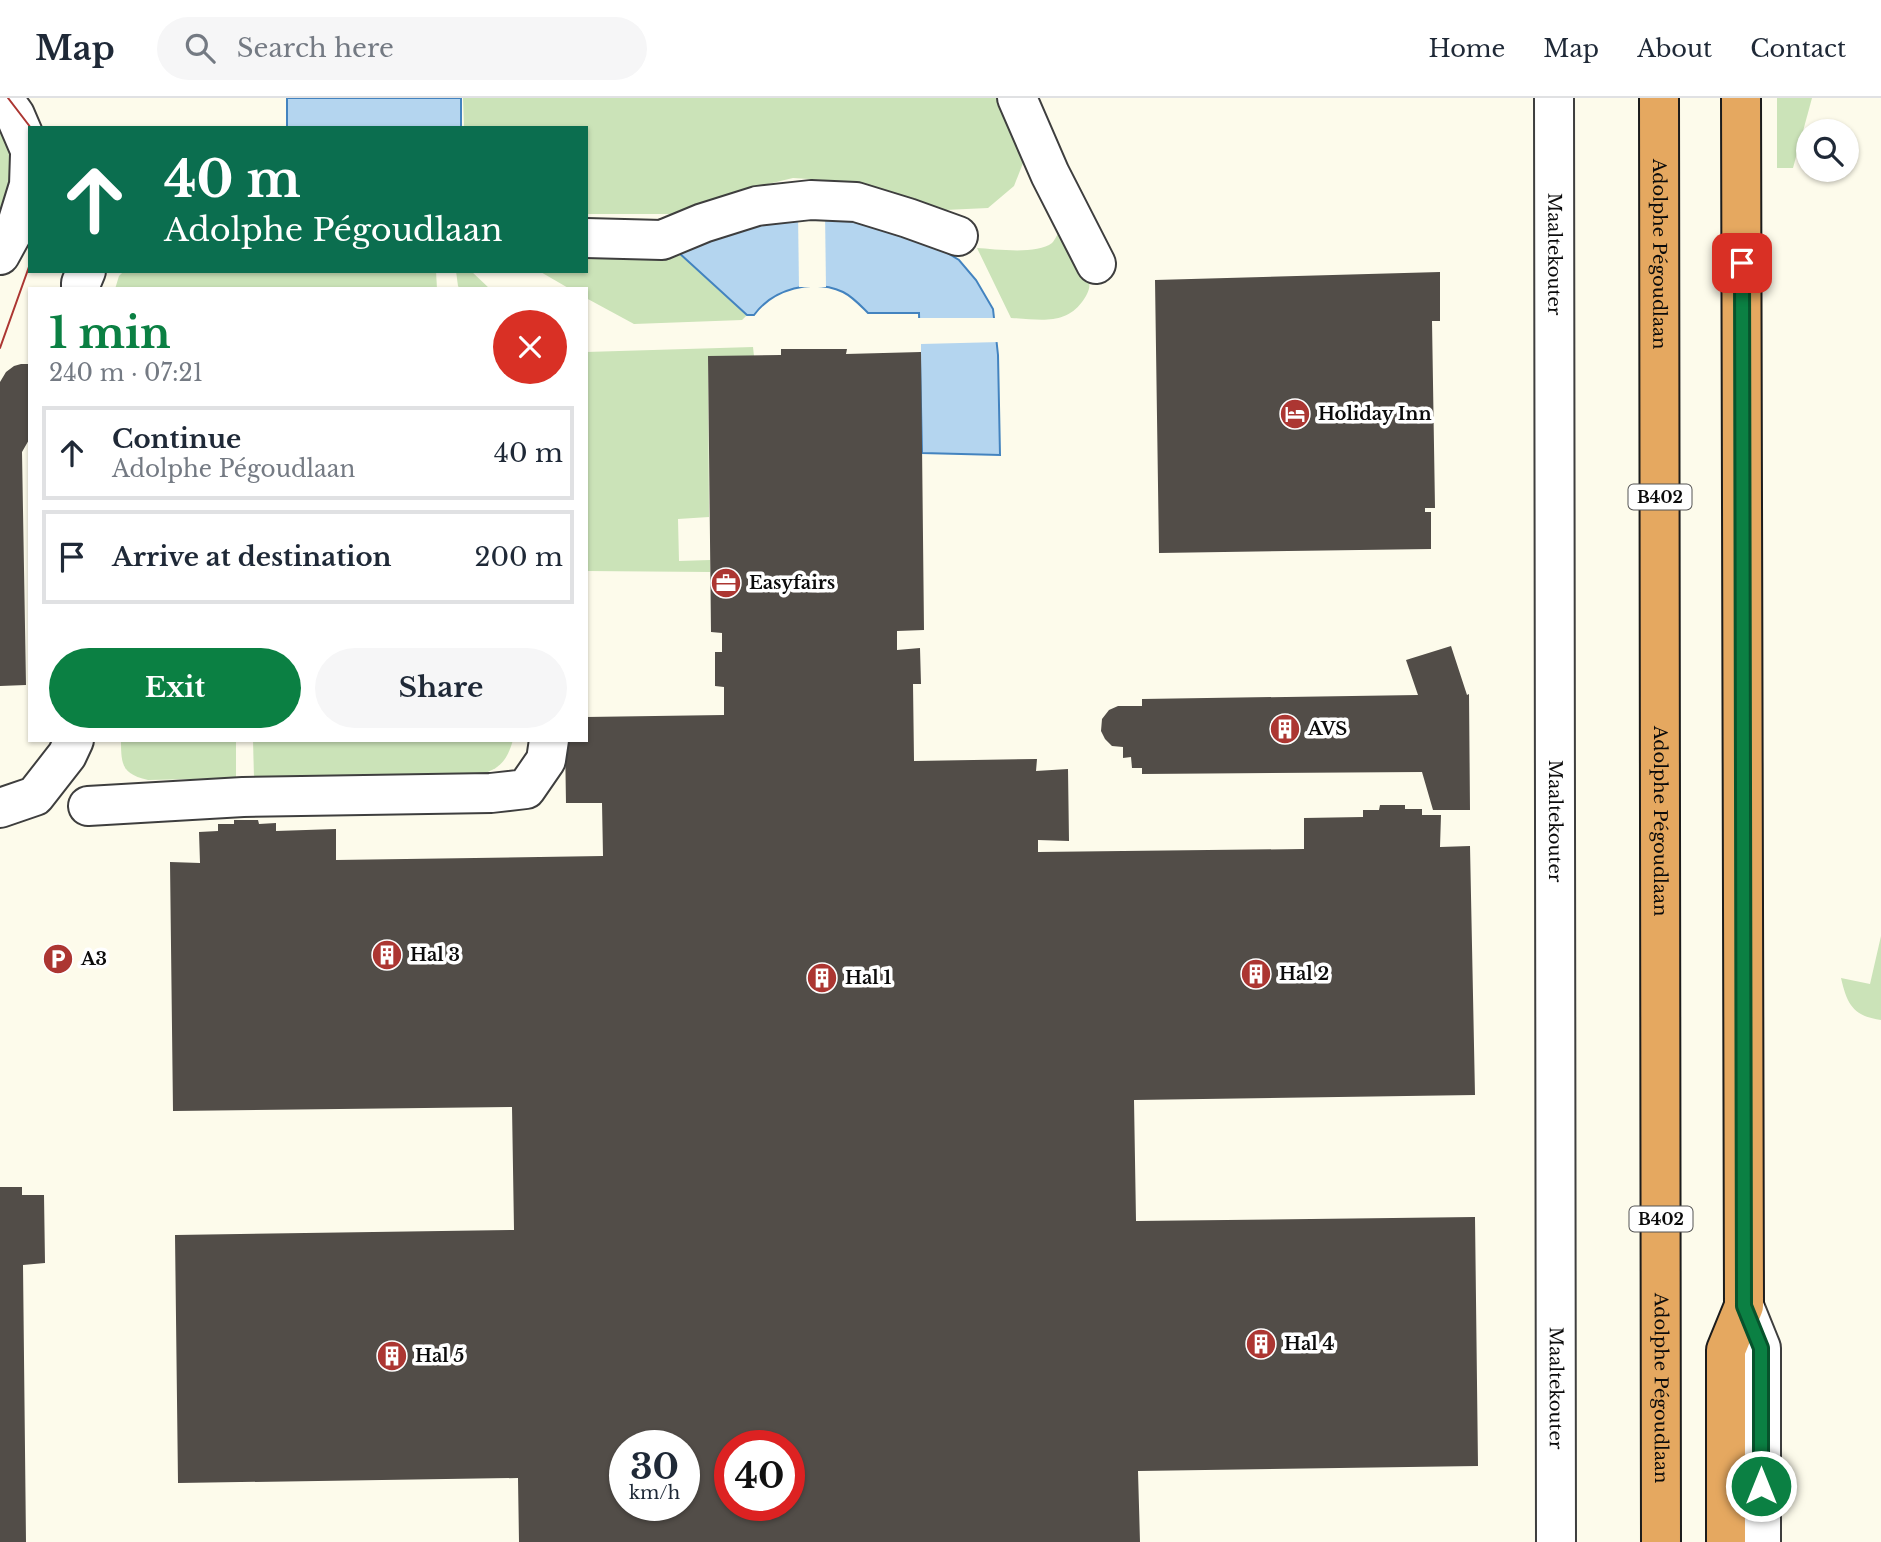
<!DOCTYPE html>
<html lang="en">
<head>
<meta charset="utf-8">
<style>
	:root { --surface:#fff; --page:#f6f6f7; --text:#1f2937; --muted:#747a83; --line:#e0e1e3; --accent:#0b8043 }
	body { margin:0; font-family:"Libre Baskerville",serif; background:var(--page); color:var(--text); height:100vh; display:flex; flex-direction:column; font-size:26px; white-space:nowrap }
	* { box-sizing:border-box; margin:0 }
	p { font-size:23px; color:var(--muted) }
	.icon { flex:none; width:38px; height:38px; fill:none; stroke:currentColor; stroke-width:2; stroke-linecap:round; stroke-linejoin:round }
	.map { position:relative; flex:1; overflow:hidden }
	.details { position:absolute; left:28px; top:189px; width:560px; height:455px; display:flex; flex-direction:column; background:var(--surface); border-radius:0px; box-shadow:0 2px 5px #0004 }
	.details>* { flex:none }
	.guide { position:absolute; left:28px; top:28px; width:560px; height:147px; border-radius:0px; box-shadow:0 2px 5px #0004; background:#0b6e4f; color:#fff; overflow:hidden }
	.tools { position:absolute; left:1796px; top:21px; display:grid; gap:14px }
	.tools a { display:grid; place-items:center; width:63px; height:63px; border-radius:50%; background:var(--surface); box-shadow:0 2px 5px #0004; font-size:35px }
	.speed { position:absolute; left:609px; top:1332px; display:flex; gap:14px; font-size:35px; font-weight:700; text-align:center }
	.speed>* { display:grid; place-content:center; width:91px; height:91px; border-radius:50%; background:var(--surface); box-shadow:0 2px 5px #0004; line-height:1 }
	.speed small { font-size:18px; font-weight:400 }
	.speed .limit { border:10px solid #d22; background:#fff; color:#111 }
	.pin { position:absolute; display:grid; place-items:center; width:60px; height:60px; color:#fff; margin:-30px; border-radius:14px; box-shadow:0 4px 10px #0006 }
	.me { position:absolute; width:77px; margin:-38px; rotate:0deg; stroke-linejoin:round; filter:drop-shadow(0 0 5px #0008) }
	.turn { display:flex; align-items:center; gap:24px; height:147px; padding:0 21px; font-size:32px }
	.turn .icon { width:91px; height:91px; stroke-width:2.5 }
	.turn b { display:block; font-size:49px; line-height:60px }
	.round { display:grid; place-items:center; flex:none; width:74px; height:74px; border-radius:37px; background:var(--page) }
	.summary { display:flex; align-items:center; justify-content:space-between; height:119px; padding:0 21px }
	h1 { font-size:42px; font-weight:700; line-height:52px; color:var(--accent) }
	.action { display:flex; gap:14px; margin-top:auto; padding:14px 21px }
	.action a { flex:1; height:80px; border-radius:42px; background:var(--accent); color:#fff; font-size:28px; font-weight:700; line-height:80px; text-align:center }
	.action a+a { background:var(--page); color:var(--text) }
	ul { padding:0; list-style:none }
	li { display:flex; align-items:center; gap:21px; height:94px; margin:0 14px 10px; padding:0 7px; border:4px solid var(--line); border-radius:0px }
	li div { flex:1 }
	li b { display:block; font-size:26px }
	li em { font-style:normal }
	header { display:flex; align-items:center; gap:42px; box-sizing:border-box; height:98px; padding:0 35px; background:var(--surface); border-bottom:2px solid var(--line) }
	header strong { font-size:33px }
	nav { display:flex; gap:38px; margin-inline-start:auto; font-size:24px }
	.search { width:490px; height:63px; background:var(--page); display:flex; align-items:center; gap:18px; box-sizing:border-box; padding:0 24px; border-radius:38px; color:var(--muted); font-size:26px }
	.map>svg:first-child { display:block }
	.green { fill:#cbe3b8 }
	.water { fill:#b4d5ef; stroke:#4383bf; stroke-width:2 }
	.pier { fill:#fdfbeb }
	.building { fill:#524d48; fill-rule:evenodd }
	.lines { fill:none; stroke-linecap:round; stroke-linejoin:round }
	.minor-casing { stroke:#3e3e3e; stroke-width:42 }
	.highway-casing { stroke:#1c1c1c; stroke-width:42 }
	.minor { stroke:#fff; stroke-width:38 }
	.highway { stroke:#e5a860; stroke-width:38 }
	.tram { stroke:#ac3632; stroke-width:2 }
	.route-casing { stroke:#07532c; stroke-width:18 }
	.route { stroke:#0b8043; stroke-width:12 }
	.labels { text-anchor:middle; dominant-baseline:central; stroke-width:7; stroke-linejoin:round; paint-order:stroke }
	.shield { fill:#fff; stroke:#545454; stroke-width:2 }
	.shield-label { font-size:16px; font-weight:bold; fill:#0b0b0b }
	.street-label { font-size:18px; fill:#0b0b0b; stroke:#fff }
	.poi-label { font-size:18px; font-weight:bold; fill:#0b0b0b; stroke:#fff; text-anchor:start }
</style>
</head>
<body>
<header>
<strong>Map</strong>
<div class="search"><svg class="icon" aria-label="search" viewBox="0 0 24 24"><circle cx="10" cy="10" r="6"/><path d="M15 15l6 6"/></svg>Search here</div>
<nav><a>Home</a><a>Map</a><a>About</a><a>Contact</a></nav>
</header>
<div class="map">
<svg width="1881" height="1444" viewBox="0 0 1881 1444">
	<rect width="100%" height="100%" fill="#fdfbeb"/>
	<g class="green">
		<polygon points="463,0 999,0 1025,60 1014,88 988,110 945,112 856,84 793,80 732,95 677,116 586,116 586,30 464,30"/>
		<polygon points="1777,0 1812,0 1793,70 1777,70"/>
		<polygon points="0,28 12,55 11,84 0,120"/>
		<path d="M1061,130c5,10 27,46 28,54 2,6 -3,15 -7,20 -18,24 -44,17 -71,16l-34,-70c18,1 60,7 75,-5 3,-3 6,-10 9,-15z"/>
		<polygon points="586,154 678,154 747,217 742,222 634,226 586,200 586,191 570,191 539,173 586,173"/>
		<polygon points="124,173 436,173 437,191 115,191 119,178"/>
		<polygon points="456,173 471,173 490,191 460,191 458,188"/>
		<polygon points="753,249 754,258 708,258 709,419 678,421 679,463 710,462 710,474 586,473 586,254"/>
		<path d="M121,642h115v38l-88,2c-26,-6 -27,-15 -27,-40z"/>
		<path d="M253,642h260c-6,21 -14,30 -35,35l-224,3z"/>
		<path d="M1881,838v84c-28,-4 -34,-16 -40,-42l29,6z"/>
	</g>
	<g class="water">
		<rect x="287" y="0" width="174" height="30"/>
		<path d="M825,115l103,28 31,19 17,20 17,29 5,46 2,100 -78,-2 -3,-140h-51c-8,-8 -15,-16 -25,-21 -31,-14 -70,-3 -89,23h-7l-69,-63 75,-34z"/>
	</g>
	<g class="pier">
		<polygon points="798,115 825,115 826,189 799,189"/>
		<polygon points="916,220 998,220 1000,244 921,246 921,254 917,254"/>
	</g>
	<g class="building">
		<polygon points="1440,174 1440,223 1432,223 1435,410 1425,410 1425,414 1431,414 1431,451 1159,455 1155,182"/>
		<path d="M781,251h66l-1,5 75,-2 3,278 -27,1v19l23,-2 1,36h-8l1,77 123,-2 -1,12 32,-2 1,72 -31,-1v12l266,-3v-31l59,-1v-7h16l1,-5h25v4h17v6h19l-1,32 30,-1 5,249 -341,5 2,121 339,-4 3,249 -340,5 2,71h-621l-1,-64 -340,5 -3,-248 339,-5 -2,-123 -339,4 -3,-249 30,1 -1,-31 19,-1v-7h16v-4h24l1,4 17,-1v8l60,-2v31l267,-4 -1,-53h-36l-1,-63h21v-23l138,-2v-28l-9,-1v-34h7v-19l-11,-1 -3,-276 73,-1zM625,1348h59v59h-59zM730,1348h59v59h-59z"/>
		<polygon points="21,266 30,266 30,340 22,354 26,587 0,588 0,284 6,274 14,268"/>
		<polygon points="1451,548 1467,597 1469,596 1470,712 1433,712 1422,674 1142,676 1142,670 1132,670 1131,659 1123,660 1123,649 1112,648 1105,641 1101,633 1102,621 1109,612 1118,608 1142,608 1142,601 1418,597 1406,562"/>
		<polygon points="0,1089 22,1089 22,1097 44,1097 45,1165 23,1167 26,1444 0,1444"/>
	</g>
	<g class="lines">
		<g class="minor-casing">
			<g id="minor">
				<polyline points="3,0 15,17 30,52"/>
				<polyline points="1017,0 1050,76 1096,166"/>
				<path id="s1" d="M1554,0l2,1444"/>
				<polyline points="586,140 662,142 703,125 757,108 811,102 856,104 908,120 958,138"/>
				<polyline points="0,157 17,126 29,87 30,56"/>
				<polyline points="81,191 81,185 86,173"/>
				<polyline points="88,708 243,699 491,695 526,691 546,662 549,642"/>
				<polyline points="0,710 35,698 67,657 74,642"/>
				<polyline points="1744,1208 1761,1250 1761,1444"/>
			</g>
		</g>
		<g class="highway-casing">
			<g id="highway">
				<path id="s2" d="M1659,0l2,1444"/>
				<polyline points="1726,1444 1726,1252 1744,1208 1741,0"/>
			</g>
		</g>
		<use href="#minor" class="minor"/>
		<use href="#highway" class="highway"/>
		<g class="tram">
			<polyline points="8,0 31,30"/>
			<polyline points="0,250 30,166"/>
		</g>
	</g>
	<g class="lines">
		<g class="route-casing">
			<polyline id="route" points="1742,165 1744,1208 1761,1250 1761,1388"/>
		</g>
		<use href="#route" class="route"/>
	</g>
	<defs>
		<g id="hotel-disc" transform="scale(1.575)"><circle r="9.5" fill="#ac3632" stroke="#fff"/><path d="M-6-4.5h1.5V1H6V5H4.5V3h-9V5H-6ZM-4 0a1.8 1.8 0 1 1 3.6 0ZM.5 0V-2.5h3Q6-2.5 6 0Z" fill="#fff"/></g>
		<g id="office-disc" transform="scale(1.575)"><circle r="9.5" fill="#ac3632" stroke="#fff"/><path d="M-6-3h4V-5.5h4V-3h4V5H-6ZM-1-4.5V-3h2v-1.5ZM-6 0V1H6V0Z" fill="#fff"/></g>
		<g id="building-disc" transform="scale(1.575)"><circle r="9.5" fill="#ac3632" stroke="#fff"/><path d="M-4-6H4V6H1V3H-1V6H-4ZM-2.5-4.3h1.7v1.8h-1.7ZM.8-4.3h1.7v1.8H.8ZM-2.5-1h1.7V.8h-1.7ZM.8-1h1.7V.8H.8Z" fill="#fff"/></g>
		<g id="parking-disc" transform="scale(1.575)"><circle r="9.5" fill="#ac3632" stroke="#fff"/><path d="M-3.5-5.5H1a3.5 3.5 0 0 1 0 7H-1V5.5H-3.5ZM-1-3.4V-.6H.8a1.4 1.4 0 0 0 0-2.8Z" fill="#fff"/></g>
	</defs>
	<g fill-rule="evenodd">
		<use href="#hotel-disc" x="1295" y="316"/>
		<use href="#office-disc" x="726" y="485"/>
		<use href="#building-disc" x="1285" y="631"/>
		<use href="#building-disc" x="387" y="857"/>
		<use href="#parking-disc" x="58" y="861"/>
		<use href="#building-disc" x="1256" y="876"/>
		<use href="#building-disc" x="822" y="880"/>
		<use href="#building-disc" x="1261" y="1246"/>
		<use href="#building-disc" x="392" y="1258"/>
	</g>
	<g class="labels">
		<g class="shield">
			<rect x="1628.5" y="386.5" width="63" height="25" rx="5"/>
			<rect x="1629.5" y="1108.5" width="63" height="25" rx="5"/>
		</g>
		<g class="shield-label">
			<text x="1660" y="399">B402</text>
			<text x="1661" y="1121">B402</text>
		</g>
		<g class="street-label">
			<text stroke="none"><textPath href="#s1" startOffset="156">Maaltekouter</textPath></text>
			<text stroke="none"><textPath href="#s2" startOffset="156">Adolphe Pégoudlaan</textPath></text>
			<text stroke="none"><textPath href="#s1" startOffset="723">Maaltekouter</textPath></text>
			<text stroke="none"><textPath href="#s2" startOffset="723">Adolphe Pégoudlaan</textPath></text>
			<text stroke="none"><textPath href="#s1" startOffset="1290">Maaltekouter</textPath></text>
			<text stroke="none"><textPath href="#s2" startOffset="1290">Adolphe Pégoudlaan</textPath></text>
		</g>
		<g class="poi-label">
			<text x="1318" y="316">Holiday Inn</text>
			<text x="749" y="485">Easyfairs</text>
			<text x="1308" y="631">AVS</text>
			<text x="410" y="857">Hal 3</text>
			<text x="81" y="861">A3</text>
			<text x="1279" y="876">Hal 2</text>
			<text x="845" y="880">Hal 1</text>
			<text x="1284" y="1246">Hal 4</text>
			<text x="415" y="1258">Hal 5</text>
		</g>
	</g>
</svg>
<div class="tools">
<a><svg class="icon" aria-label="search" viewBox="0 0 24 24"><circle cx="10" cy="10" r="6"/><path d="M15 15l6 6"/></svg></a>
</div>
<div class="speed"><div>30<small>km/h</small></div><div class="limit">40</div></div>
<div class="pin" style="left:1742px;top:165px;background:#d93025"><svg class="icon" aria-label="arrive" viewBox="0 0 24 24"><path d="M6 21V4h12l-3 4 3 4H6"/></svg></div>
<svg class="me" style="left:1761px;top:1388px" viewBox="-20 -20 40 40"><circle r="17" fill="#0b8043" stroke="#fff" stroke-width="3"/><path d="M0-11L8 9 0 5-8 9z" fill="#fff"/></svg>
<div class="guide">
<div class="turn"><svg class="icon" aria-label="ahead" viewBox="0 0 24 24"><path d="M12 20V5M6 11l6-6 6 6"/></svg><div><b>40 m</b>Adolphe Pégoudlaan</div></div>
</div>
<section class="details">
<div class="summary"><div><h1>1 min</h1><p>240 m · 07:21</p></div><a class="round" style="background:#d93025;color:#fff"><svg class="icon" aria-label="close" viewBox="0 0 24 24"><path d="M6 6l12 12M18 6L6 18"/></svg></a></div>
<ul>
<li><svg class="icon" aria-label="ahead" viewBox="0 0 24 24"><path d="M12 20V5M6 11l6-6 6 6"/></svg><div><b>Continue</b><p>Adolphe Pégoudlaan</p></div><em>40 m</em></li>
<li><svg class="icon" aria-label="arrive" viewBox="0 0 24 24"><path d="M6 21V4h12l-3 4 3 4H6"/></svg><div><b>Arrive at destination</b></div><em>200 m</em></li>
</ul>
<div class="action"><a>Exit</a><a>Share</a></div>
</section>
</div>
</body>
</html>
